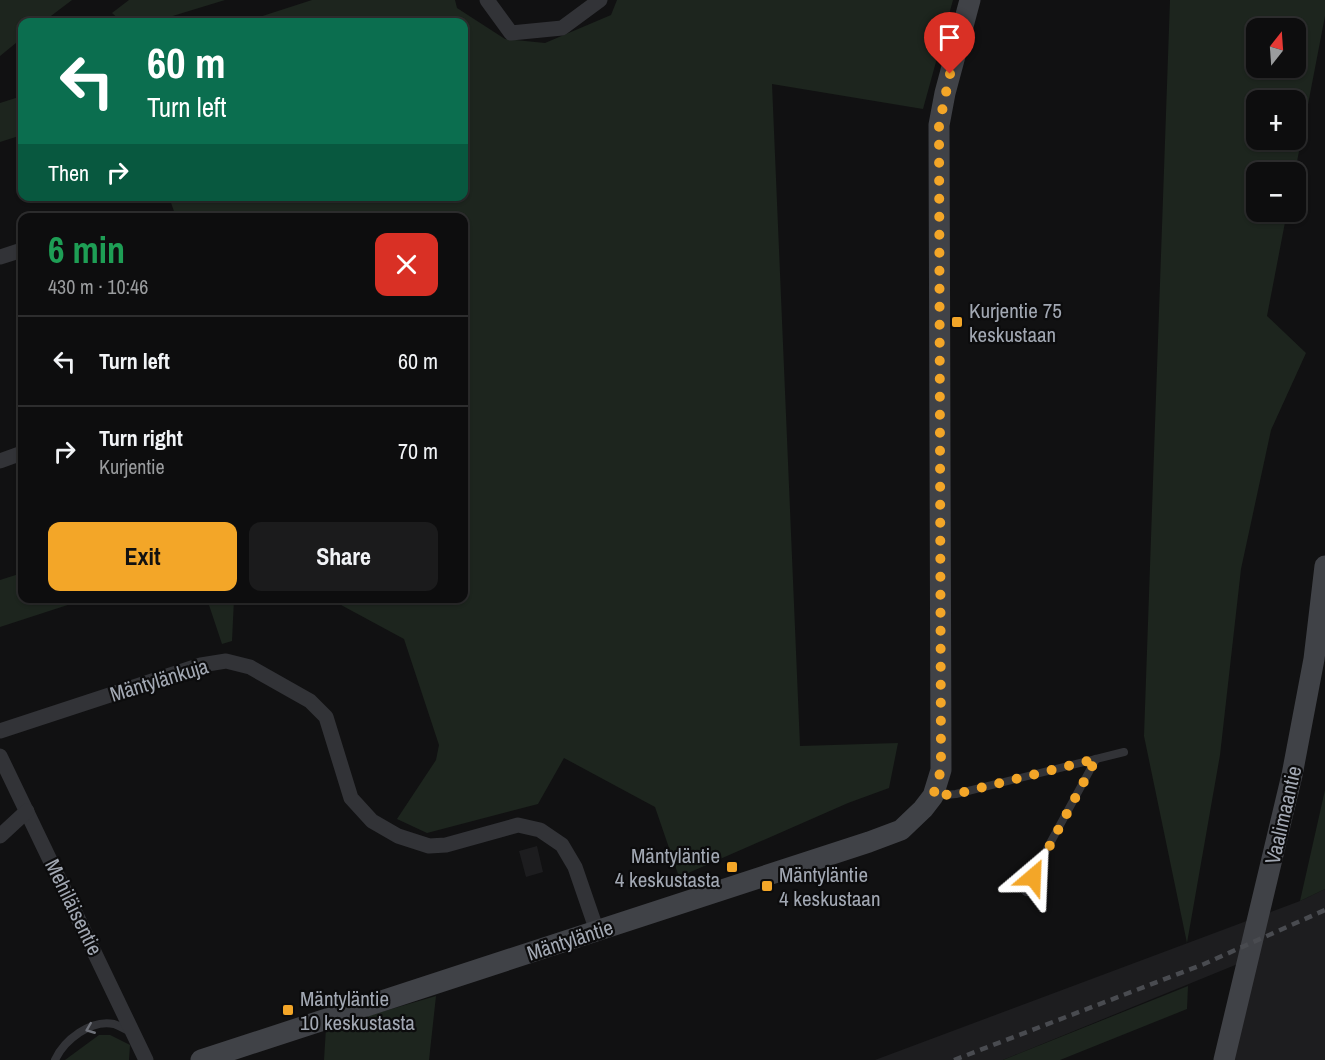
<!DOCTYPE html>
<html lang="en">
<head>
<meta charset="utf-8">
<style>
	:root { --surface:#0d0d0e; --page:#1b1b1c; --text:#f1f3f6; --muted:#9a9c9e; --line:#2d2d2e; --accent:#f3a628 }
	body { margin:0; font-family:"Archivo Narrow",sans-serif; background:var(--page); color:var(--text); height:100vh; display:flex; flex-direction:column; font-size:22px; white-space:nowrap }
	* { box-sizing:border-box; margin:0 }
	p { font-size:20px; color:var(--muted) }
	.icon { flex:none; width:33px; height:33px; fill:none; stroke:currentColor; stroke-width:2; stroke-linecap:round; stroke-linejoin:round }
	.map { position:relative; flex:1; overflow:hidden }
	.sheet { position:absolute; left:18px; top:213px; width:450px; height:390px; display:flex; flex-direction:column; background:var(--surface); border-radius:12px; box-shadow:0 2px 4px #0004,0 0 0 2px var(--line) }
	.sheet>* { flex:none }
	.guide { position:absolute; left:18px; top:18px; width:450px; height:183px; border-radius:12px; box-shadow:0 2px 4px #0004,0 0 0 2px var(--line); background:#0b6e4f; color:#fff; overflow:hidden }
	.needle { width:39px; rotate:17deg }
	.fabs { position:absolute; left:1246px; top:18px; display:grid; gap:12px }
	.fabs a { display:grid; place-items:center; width:60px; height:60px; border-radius:12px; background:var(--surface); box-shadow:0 2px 4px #0004,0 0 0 2px var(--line); font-size:30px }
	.pin { position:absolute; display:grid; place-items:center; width:51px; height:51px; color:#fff; margin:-62px -26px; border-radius:50% 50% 50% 0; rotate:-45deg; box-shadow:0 0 6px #0007 }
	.pin .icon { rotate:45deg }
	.me { position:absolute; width:66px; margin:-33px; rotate:26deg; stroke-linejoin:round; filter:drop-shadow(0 0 4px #0008) }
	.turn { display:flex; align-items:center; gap:21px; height:126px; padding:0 30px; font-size:27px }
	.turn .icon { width:78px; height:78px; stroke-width:2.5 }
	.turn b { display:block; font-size:42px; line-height:51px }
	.then { display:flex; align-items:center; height:57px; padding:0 30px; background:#0003; gap:12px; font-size:22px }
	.round { display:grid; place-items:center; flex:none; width:63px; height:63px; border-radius:12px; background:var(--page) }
	.summary { display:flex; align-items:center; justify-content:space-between; height:102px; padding:0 30px }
	h1 { font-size:36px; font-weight:700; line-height:45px; color:#1e9e55 }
	.action { display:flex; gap:12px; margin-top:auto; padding:12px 30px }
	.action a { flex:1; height:69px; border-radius:12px; background:var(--accent); color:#111; font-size:24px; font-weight:700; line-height:69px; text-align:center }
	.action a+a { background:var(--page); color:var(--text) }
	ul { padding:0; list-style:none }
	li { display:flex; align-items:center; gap:18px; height:90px; padding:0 30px; border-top:2px solid var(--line) }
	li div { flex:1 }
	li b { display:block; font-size:22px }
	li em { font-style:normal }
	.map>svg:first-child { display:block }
	.built { fill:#1d1d1f }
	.green { fill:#1d251e; fill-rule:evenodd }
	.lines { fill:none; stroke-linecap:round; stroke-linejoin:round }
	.lane { stroke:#323337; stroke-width:8 }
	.street { stroke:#323337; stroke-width:15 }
	.secondary { stroke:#404247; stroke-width:21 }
	.rail { stroke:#494b50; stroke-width:4.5; stroke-dasharray:8 6; stroke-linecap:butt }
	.oneway { stroke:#70737b }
	.route { stroke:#f3a628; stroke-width:10; stroke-dasharray:0 18 }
	.poi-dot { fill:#f3a628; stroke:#0c0c0d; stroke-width:2 }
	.labels { text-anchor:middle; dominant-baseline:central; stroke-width:4.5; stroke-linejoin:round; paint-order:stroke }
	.poi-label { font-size:21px; fill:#a2a8b3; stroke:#0c0c0d; text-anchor:start }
	.street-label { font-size:21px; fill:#a2a8b3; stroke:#0c0c0d }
</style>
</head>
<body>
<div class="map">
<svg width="1325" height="1060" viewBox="0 0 1325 1060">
	<rect width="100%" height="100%" fill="#111112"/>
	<g class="built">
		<polygon points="537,846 543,872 526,877 519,851"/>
		<polygon points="1325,889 1325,1060 1219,1060 1245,961 1003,1060 875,1060 1300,901"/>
	</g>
	<g class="green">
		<polygon points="0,0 72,0 43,22 22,22 22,38 0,56"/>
		<polygon points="129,0 225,0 153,22 122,22 112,13"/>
		<polygon points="312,0 455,0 457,8 505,39 545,43 611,15 617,0 953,0 923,109 772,84 800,746 898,743 889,788 848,803 679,877 655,807 564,758 538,804 427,833 397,819 436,760 439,745 404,639 330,599 464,598 464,218 176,217 169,197 464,196 464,22 244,22"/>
		<path d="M1170,0h155v16l-30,156h-38v40h30l-20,104 39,37 -35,77 -30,139 -21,186 -33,188 -43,-207zM1257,28h39v40h-39zM1257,100h39v40h-39z"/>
		<polygon points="22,96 22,135 0,142 0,103"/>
		<polygon points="22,573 22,598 86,599 0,627 0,580"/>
		<polygon points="207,599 234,599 232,641 222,644"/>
		<polygon points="1325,790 1325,889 1300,901"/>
		<polygon points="1188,986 1187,1009 1060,1060 1003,1060"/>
		<polygon points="436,996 429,1060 324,1060 326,1028"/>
		<polygon points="99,1035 110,1035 130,1045 129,1060 65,1060"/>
	</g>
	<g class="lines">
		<g class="lane">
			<polyline points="934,796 956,794 1124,752"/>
			<polyline points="1026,892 1048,847 1096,759"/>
			<path d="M55,1060c9,-20 36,-41 59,-36 6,2 12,6 17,8"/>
		</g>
		<g class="street">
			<polyline points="487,0 511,33 562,28 600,0"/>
			<polyline points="0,257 22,250"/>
			<polyline points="0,461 22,453"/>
			<polyline points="0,731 201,665 226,661 250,667 310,701 326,717 351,798 372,821 398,836 429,846 446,845 518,825 540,830 562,845 575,867 597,931"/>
			<polyline points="0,756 146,1060"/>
			<polyline points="0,836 27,811"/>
		</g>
		<g class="secondary">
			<polyline points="201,1060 869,842 901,830 923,809 933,796 941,770 939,125 945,93 970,0"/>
			<polyline points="1224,1060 1292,775 1314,659 1325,566"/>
		</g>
		<polyline class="rail" points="954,1060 1204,964 1325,910"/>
	</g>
	<defs><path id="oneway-chevron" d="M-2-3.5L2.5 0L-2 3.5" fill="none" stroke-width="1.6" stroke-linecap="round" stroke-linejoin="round" transform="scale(1.5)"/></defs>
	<use class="oneway" href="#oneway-chevron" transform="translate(90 1029) rotate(158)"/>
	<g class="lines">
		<polyline class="route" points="950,74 939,125 941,770 933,796 956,794 1096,759 1033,877"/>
	</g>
	<g class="poi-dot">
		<rect x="951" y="316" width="12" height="12" rx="3"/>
		<rect x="726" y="861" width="12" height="12" rx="3"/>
		<rect x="761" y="880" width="12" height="12" rx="3"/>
		<rect x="282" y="1004" width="12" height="12" rx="3"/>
	</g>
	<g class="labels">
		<g class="poi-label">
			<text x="969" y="310">Kurjentie 75<tspan x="969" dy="24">keskustaan</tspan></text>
			<text x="720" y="855" text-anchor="end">Mäntyläntie<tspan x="720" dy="24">4 keskustasta</tspan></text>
			<text x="779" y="874">Mäntyläntie<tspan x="779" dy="24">4 keskustaan</tspan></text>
			<text x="300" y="998">Mäntyläntie<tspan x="300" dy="24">10 keskustasta</tspan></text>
		</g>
		<g class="street-label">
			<text transform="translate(159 680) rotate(-17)">Mäntylänkuja</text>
			<text transform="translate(1283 815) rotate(-77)">Vaalimaantie</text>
			<text transform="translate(74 907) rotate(64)">Mehiläisentie</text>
			<text transform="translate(570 940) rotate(-18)">Mäntyläntie</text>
		</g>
	</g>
</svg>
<div class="fabs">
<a><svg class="needle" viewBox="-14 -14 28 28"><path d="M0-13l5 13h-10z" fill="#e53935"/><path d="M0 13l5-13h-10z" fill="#9a9c9e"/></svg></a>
<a>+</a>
<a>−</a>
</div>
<div class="pin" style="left:950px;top:74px;background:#d93025"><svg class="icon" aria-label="arrive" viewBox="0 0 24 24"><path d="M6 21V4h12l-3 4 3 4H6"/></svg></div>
<svg class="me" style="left:1033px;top:877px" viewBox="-20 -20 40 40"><path d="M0-17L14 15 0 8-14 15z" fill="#f3a628" stroke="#fff" stroke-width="4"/></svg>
<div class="guide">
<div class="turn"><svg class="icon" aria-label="left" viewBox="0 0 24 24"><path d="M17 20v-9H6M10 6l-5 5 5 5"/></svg><div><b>60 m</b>Turn left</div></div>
<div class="then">Then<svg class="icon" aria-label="right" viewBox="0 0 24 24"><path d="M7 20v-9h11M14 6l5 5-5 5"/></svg></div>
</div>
<section class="sheet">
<div class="summary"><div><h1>6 min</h1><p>430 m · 10:46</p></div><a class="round" style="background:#d93025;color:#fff"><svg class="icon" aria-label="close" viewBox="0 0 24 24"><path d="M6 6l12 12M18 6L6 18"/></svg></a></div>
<ul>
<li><svg class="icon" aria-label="left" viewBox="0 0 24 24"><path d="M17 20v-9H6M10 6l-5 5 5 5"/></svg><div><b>Turn left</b></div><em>60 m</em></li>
<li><svg class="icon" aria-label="right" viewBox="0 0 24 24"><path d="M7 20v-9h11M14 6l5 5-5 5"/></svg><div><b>Turn right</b><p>Kurjentie</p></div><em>70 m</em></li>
</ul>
<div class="action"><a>Exit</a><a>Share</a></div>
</section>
</div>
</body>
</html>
